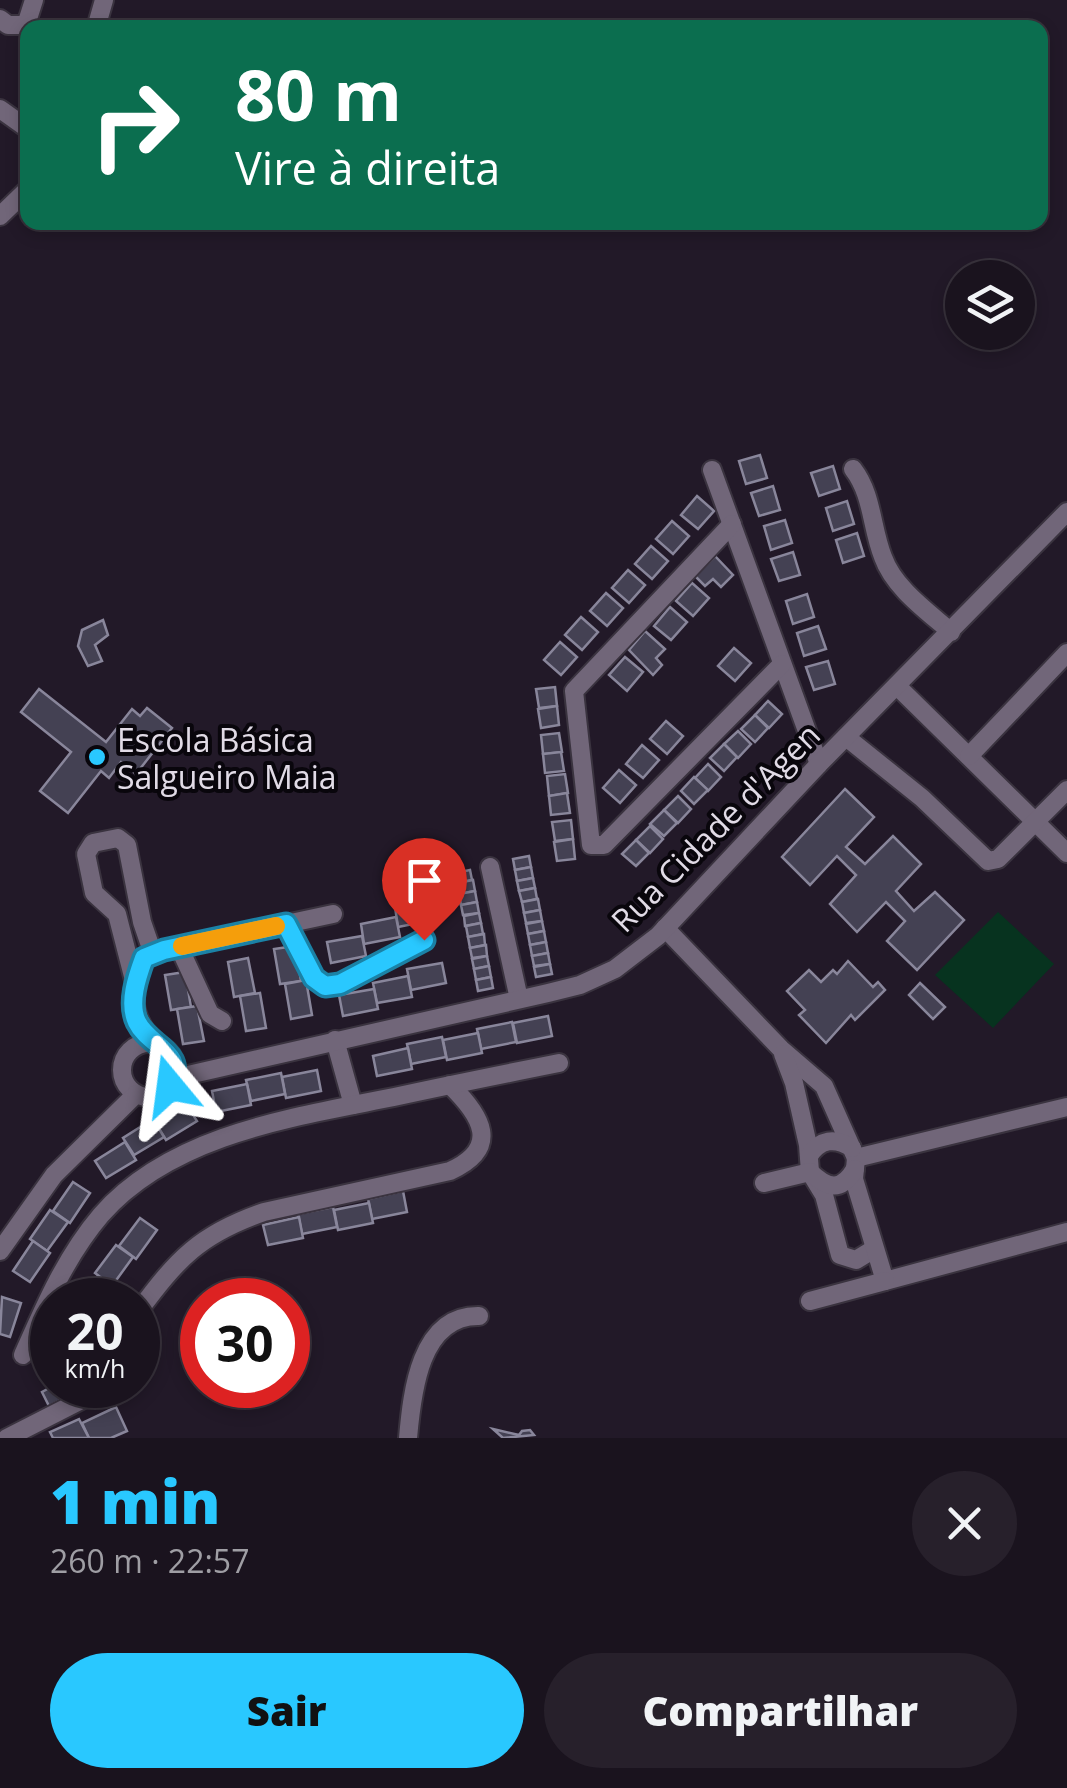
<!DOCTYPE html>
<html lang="pt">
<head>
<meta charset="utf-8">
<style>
	:root { --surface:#1a131e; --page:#27202b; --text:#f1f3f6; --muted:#9f9ea4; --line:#38323c; --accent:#29c8ff }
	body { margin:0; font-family:"Open Sans",sans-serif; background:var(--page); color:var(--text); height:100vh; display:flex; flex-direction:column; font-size:38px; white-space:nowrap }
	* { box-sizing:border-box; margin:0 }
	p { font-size:32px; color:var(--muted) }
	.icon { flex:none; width:55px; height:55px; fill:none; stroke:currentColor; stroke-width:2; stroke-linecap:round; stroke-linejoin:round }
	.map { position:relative; height:1438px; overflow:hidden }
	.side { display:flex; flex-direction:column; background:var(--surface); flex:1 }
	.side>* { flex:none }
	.guide { position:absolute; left:20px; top:20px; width:1028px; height:210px; border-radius:20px; box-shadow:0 5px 15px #0003,0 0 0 2px var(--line); background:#0b6e4f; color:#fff; overflow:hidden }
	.controls { position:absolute; left:945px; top:260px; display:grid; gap:20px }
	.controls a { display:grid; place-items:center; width:90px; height:90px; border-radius:50%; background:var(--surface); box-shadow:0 5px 15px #0003,0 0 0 2px var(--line); font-size:50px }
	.speed { position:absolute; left:30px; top:1278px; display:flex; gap:20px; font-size:50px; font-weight:700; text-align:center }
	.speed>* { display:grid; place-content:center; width:130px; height:130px; border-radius:50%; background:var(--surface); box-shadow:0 5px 15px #0003,0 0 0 2px var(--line); line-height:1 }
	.speed small { font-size:25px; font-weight:400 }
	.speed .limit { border:15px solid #d22; background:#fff; color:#111 }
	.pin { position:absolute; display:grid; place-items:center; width:85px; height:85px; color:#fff; margin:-102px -42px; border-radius:50% 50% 50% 0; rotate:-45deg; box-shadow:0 0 10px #0007 }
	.pin .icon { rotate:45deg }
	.me { position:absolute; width:110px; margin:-55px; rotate:344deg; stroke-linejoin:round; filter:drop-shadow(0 0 8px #0008) }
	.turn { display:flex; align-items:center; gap:35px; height:210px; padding:0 50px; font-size:45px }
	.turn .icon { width:130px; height:130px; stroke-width:2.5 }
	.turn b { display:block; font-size:70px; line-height:85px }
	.round { display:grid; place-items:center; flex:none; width:105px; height:105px; border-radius:52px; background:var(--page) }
	.overview { display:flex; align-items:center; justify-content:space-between; height:170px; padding:0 50px }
	h1 { font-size:60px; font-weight:800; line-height:75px; color:var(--accent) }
	.primary-button { display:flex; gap:20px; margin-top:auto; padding:20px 50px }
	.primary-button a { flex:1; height:115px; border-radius:60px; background:var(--accent); color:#111; font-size:40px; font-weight:800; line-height:115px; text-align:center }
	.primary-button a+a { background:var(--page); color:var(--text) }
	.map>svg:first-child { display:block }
	.green { fill:#07331f }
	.building { fill:#444153; stroke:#89869b; stroke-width:2.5 }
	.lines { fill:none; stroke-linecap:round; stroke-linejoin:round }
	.minor-casing { stroke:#3a333f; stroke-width:22 }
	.minor { stroke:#716679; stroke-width:18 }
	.route-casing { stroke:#1b82a6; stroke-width:25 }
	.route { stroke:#29c8ff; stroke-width:18 }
	.slow { stroke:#f59e0b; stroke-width:18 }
	.poi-dot { fill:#29c8ff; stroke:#09060c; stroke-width:4 }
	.labels { text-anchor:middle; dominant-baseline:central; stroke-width:8; stroke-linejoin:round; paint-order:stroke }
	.poi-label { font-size:32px; fill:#e1dbe6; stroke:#09060c; text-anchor:start }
	.street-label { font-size:32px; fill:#e1dbe6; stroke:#09060c }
</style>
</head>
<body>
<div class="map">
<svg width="1067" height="1438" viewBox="0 0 1067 1438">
	<rect width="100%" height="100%" fill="#221928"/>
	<polygon class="green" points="998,912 1054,964 993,1028 935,975"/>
	<g class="building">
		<polygon points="760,455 767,478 746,484 739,461"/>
		<polygon points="833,466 840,489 819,496 811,473"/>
		<polygon points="773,486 780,510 759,516 751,493"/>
		<polygon points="697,496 714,511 698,529 681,515"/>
		<polygon points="847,501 854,524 833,531 826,508"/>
		<polygon points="785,520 792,543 771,550 764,526"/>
		<polygon points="672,521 689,536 673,554 656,539"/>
		<polygon points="857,533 864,556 843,563 836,540"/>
		<polygon points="651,546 668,561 652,579 635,564"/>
		<polygon points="793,552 800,575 779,581 771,559"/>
		<polygon points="715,556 733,575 721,587 713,579 705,586 695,576"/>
		<polygon points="628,570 645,585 629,603 612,588"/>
		<polygon points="692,583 709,598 693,616 676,601"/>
		<polygon points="606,593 623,608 607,626 590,611"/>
		<polygon points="807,594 814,617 793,624 786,601"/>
		<polygon points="670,607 687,622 671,640 654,626"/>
		<polygon points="581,617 598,632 582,650 565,635"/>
		<polygon points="103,620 108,635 95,645 102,661 88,666 78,646 82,630"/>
		<polygon points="818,626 826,649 804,656 797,633"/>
		<polygon points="645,631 665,649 656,658 662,665 653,675 629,650"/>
		<polygon points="560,642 577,657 561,675 544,660"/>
		<polygon points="734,648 751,663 735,681 718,666"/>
		<polygon points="625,657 643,672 627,691 609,675"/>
		<polygon points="828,661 835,684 814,690 806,667"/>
		<polygon points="555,687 557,706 539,708 536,689"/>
		<polygon points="39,689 106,742 132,709 140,716 147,708 172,728 136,774 121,762 109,778 101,771 68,813 40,791 71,752 21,712"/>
		<polygon points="768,701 782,714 769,728 755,715"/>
		<polygon points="557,706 559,725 541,728 538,709"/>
		<polygon points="755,715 768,728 755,742 741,729"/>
		<polygon points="666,721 683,736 667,754 650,739"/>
		<polygon points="738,731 751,744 738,758 724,744"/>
		<polygon points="559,733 562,752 543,754 541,735"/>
		<polygon points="724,744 737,757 724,771 710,758"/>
		<polygon points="642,745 659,760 643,778 626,764"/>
		<polygon points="561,752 564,771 545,773 543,754"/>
		<polygon points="708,764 721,777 708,791 695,778"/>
		<polygon points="619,770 636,785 620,803 603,788"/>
		<polygon points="565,774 568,793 549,796 547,776"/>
		<polygon points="694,777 708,790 694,804 681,791"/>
		<polygon points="845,789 874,817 846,847 865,864 893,836 921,864 896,891 914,911 935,892 964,920 917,970 887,941 905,921 886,902 857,932 830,904 856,875 837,856 810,885 782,857"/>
		<polygon points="567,793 570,813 551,815 549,796"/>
		<polygon points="678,796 691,809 678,823 664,810"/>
		<polygon points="664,810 677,823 664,836 650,824"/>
		<polygon points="571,820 573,839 555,841 552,822"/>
		<polygon points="650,826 663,839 650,853 636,840"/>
		<polygon points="573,839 575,859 557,861 554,842"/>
		<polygon points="636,840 649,853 636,866 622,854"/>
		<polygon points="529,856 531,867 515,870 513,859"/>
		<polygon points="531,867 533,878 517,881 515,870"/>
		<polygon points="470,870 472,880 457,883 455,873"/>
		<polygon points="533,878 535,888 519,891 517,881"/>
		<polygon points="473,880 475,891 459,894 457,883"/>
		<polygon points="535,888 537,899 522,902 519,891"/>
		<polygon points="475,891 477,902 461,905 459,894"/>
		<polygon points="538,899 540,910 524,913 522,902"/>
		<polygon points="430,900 433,920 398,927 395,907"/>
		<polygon points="477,902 479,913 463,915 461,905"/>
		<polygon points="540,910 542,921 526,923 524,913"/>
		<polygon points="479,913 481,923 465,926 464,916"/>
		<polygon points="396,917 400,937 364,944 361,924"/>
		<polygon points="542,921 544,931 528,934 526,924"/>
		<polygon points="481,923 483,934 468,937 466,926"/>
		<polygon points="544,931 546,942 530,945 528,934"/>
		<polygon points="484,934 485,945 470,948 468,937"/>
		<polygon points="362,936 366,956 331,963 327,942"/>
		<polygon points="546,942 548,953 532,956 530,945"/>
		<polygon points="486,945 487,956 472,958 470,948"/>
		<polygon points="295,946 301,981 280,984 274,949"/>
		<polygon points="548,953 550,964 534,966 532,956"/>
		<polygon points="487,956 489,966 474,969 472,959"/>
		<polygon points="248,958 255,993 234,997 228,962"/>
		<polygon points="848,961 873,987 878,982 885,990 855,1020 851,1015 826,1043 799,1015 805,1010 787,991 809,970 821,982 833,970 837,974"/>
		<polygon points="442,963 446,983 411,990 407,969"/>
		<polygon points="550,964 552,974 536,977 534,967"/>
		<polygon points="489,966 491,977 476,980 474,969"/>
		<polygon points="185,972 191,1007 171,1010 165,975"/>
		<polygon points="408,976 412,997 377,1003 373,983"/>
		<polygon points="491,977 493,988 478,991 476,980"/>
		<polygon points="306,980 312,1015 291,1019 285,984"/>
		<polygon points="920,983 945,1007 933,1019 909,995"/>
		<polygon points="374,989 378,1009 343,1016 339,995"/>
		<polygon points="260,993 266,1028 246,1031 240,996"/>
		<polygon points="197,1006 204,1041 183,1044 177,1009"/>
		<polygon points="548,1016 552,1036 517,1043 513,1023"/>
		<polygon points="512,1022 516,1042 481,1049 477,1029"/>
		<polygon points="478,1033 482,1053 447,1060 443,1040"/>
		<polygon points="442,1037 446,1057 411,1064 407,1044"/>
		<polygon points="408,1048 412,1069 377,1076 373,1056"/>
		<polygon points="317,1070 321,1091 286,1098 282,1077"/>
		<polygon points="281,1073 285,1094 251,1101 246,1080"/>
		<polygon points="247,1084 251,1105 216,1112 212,1091"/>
		<polygon points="186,1104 197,1121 166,1140 155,1122"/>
		<polygon points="153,1119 164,1137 134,1155 123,1138"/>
		<polygon points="125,1142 136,1160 106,1178 95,1161"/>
		<polygon points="73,1182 90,1193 70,1223 53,1211"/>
		<polygon points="403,1191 407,1212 372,1219 368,1199"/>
		<polygon points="369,1203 373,1223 338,1230 334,1210"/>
		<polygon points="333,1207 337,1227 302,1234 298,1214"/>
		<polygon points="50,1210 68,1222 47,1251 30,1239"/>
		<polygon points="299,1217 303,1238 268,1245 263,1225"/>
		<polygon points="140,1218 157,1230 136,1259 119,1246"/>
		<polygon points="33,1241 50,1253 30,1282 13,1271"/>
		<polygon points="116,1245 133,1257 112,1286 95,1273"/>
		<polygon points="98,1276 115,1288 106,1300 81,1300"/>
		<polygon points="2,1297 21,1303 10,1337 0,1334"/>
		<polygon points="55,1385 73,1385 77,1391 49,1406 42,1392"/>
		<polygon points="116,1407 127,1431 111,1438 89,1438 82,1423"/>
		<polygon points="79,1419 89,1438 53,1438 50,1432"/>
		<polygon points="493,1429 519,1435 522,1431 530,1430 534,1435 503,1438"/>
	</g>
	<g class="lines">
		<g class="minor-casing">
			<g id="minor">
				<polyline points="0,19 8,25 26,25 34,0"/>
				<polyline points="96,28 104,0"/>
				<polyline points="0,109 28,129"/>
				<polyline points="0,216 28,189"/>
				<path d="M853,469c20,26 18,58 30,88 11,31 44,54 68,75"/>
				<polyline points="712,470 819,764"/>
				<polyline points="732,524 574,691 591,845 604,845 782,664"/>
				<polyline points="897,686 1067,853"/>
				<polyline points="846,737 922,798 988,861 998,859 1067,790"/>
				<polyline points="969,756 1067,653"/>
				<polyline points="490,867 519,999"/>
				<polyline points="286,924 314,978 325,986 340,983 424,940"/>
				<polyline points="665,928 781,1049 824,1086 856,1158"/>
				<polyline points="179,947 210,1014 222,1021"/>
				<polyline points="135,984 117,914 94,893 86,854 93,843 118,838 127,845 142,922 153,954"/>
				<polyline points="335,1040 353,1105"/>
				<circle cx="149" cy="1070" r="27"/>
				<path d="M154,1043c-25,-31 -23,-48 -10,-85l20,-8 169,-36"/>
				<polyline points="783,1054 794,1083 808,1145 810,1172 824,1195 840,1255 856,1260 874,1249"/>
				<polyline points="175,1078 548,993 580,985 615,969 658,936 819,764 1067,512"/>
				<polyline points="1067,1107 856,1158 854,1179 885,1281 1067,1232"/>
				<path d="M809,1156c11,-17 26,-19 43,-8"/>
				<path d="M764,1183l46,-11c18,17 31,20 45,-3"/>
				<polyline points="0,1251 54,1175 136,1094"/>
				<polyline points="810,1301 885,1281"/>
				<path d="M138,1312c39,-53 62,-78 126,-100l186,-41c51,-23 32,-55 0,-86"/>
				<path d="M23,1355c21,-48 43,-99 78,-140 71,-81 194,-98 293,-118 55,-12 110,-23 165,-34"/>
				<polyline points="7,1438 101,1390"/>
				<path d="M408,1438c4,-46 12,-123 71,-122"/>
			</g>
		</g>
		<use href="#minor" class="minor"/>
	</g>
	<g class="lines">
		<g class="route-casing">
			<path id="route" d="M170,1086c18,-34 -21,-39 -33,-64 -9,-19 0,-45 7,-64l20,-8 122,-26 28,54 11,8 15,-2 84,-44"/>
		</g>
		<use href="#route" class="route"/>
		<polyline class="slow" points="182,946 276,926"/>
	</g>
	<circle class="poi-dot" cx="97" cy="757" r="10"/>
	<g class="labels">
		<g class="poi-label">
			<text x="117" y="739">Escola Básica<tspan x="117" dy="37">Salgueiro Maia</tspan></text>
		</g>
		<g class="street-label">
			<text transform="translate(715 827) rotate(-45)">Rua Cidade d'Agen</text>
		</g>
	</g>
</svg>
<div class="controls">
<a><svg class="icon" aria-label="layers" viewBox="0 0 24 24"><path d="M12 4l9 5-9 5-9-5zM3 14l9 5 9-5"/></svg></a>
</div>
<div class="speed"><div>20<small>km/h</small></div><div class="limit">30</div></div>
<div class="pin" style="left:424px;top:940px;background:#d93025"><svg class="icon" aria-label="arrive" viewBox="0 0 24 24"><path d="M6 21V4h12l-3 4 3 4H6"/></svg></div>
<svg class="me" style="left:170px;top:1086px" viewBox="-20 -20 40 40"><path d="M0-17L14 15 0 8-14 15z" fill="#29c8ff" stroke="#fff" stroke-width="4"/></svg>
<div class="guide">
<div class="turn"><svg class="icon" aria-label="right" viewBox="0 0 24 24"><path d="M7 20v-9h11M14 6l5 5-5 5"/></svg><div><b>80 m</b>Vire à direita</div></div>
</div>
</div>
<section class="side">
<div class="overview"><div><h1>1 min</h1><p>260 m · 22:57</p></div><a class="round"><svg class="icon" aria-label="close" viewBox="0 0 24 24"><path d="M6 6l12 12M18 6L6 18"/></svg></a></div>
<div class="primary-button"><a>Sair</a><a>Compartilhar</a></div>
</section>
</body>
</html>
